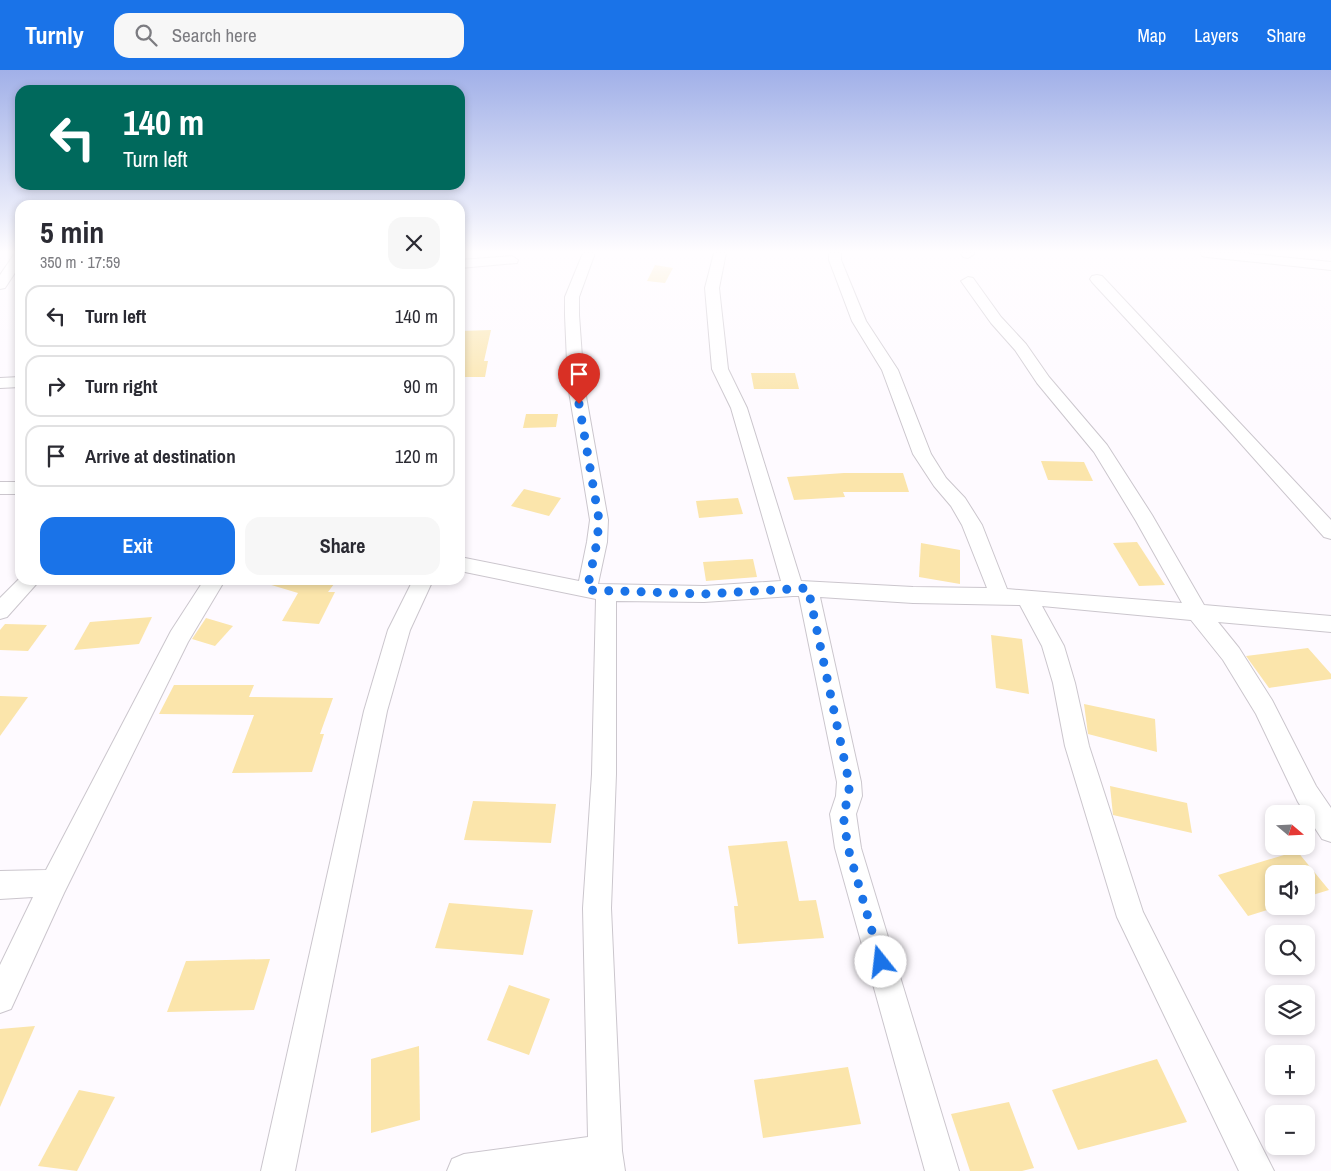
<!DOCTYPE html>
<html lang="en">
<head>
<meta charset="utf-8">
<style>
	:root { --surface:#fff; --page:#f7f7f7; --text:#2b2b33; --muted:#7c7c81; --line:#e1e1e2; --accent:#1a73e8 }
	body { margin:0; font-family:"Archivo Narrow",sans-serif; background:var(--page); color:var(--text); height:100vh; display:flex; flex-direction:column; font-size:19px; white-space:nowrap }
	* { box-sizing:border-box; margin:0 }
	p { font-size:16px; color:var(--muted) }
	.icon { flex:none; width:28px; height:28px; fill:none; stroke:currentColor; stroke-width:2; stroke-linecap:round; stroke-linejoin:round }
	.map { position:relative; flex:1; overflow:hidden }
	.sheet { position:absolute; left:15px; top:130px; width:450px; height:385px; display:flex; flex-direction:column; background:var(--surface); border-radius:15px; box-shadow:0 2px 8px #0003 }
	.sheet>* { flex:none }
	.top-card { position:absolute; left:15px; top:15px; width:450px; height:105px; border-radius:15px; box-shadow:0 2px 8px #0003; background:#00695c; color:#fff; overflow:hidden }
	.needle { width:32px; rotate:109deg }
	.fabs { position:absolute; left:1265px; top:735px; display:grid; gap:10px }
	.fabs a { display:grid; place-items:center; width:50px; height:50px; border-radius:10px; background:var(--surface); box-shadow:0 2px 8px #0003; font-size:25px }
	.pin { position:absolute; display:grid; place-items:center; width:42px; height:42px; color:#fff; margin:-51px -21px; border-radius:50% 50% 50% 0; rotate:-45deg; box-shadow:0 0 5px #0007 }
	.pin .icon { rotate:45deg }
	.me { position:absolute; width:55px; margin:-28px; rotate:344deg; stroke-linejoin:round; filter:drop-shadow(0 0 4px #0008) }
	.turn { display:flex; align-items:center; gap:18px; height:105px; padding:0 25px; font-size:22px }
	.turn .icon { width:65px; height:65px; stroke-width:2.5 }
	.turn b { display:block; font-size:35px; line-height:42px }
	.round { display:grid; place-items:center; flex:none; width:52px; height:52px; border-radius:15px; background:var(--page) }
	.headline { display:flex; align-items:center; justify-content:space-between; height:85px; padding:0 25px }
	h1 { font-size:30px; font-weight:800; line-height:38px }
	.action { display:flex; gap:10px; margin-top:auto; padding:10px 25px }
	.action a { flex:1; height:58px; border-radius:15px; background:var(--accent); color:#fff; font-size:20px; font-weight:800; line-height:58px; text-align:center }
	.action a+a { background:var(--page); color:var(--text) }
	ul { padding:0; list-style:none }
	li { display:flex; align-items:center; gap:15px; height:62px; margin:0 10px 8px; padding:0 15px; border:2px solid var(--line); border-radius:15px }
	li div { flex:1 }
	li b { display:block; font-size:19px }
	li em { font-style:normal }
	header { display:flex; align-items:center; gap:30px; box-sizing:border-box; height:70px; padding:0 25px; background:var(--accent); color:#fff }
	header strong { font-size:24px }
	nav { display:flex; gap:28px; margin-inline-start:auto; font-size:18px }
	.search { width:350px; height:45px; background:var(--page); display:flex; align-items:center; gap:12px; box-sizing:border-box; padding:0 18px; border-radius:15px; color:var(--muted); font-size:19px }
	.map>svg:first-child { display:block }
	.building { fill:#fbe5ab }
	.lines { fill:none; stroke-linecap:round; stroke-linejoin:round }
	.street-casing { stroke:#cbc6cd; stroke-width:2 }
	.street { fill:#fff; fill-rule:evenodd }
	.route { stroke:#1a73e8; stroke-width:9; stroke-dasharray:0 16.2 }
</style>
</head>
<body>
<header>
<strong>Turnly</strong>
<div class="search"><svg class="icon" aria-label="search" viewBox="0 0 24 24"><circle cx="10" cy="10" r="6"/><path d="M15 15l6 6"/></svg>Search here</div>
<nav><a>Map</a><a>Layers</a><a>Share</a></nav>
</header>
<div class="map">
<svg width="1331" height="1101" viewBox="0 0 1331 1101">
	<rect width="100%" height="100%" fill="#fefaff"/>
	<g class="building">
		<polygon points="655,195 673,198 665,213 647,211"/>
		<polygon points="491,260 484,291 488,291 485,307 460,307 460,261"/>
		<polygon points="751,303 795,303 799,319 754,319"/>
		<polygon points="526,344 558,344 556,357 523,358"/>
		<polygon points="1041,391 1084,392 1093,411 1048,410"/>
		<polygon points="844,403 903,403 909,422 843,422 845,427 794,430 787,407"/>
		<polygon points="524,419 561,428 549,446 511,436"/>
		<polygon points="738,428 743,444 699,448 696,431"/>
		<polygon points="1137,472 1165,515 1139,516 1113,473"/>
		<polygon points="921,473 960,480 960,514 919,507"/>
		<polygon points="753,489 757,507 706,511 703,492"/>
		<polygon points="269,510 337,510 328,522 335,522 319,554 282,551 298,523 268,514"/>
		<polygon points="152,547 139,574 74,580 90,552"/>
		<polygon points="206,548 233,556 215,576 192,569"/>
		<polygon points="5,554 47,555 28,581 0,580 0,560"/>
		<polygon points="991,565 1022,569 1029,624 996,618"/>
		<polygon points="1308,578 1331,604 1331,609 1269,618 1246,586"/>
		<polygon points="174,615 254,615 249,627 333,628 320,664 324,664 312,702 232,703 254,645 159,644"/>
		<polygon points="0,626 28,627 0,666"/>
		<polygon points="1084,634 1155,649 1157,682 1088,664"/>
		<polygon points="1110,716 1187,733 1192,763 1113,745"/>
		<polygon points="473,731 556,734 551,773 464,770"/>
		<polygon points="787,771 799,831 816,830 824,868 738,874 734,836 738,836 728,776"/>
		<polygon points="1297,781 1329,820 1306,827 1306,804 1274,804 1274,838 1248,846 1218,805"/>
		<polygon points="449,833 533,840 523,885 435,878"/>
		<polygon points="270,889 254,940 167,942 186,891"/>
		<polygon points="509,915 550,929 529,985 487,970"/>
		<polygon points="35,956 0,1037 0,959"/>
		<polygon points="419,976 420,1050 371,1063 371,989"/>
		<polygon points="1157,989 1187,1052 1078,1080 1052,1020"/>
		<polygon points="848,997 861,1054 763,1068 754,1010"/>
		<polygon points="79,1020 115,1027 77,1101 38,1096"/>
		<polygon points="1009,1032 1034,1098 1022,1101 970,1101 951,1044"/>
	</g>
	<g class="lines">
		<g class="street-casing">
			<g id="street">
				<polygon points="15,183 20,183 20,195 5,218 0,219 0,205"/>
				<polygon points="583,183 595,183 579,227 579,245 584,315 608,450 607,472 598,514 704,516 781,511 731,338 712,299 705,218 714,183 726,183 719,218 728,299 747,338 801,511 913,517 987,518 962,455 951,436 934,416 913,384 882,300 852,251 829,190 829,183 841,183 841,190 866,251 898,300 931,384 946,408 965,428 982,455 1007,519 1182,533 1136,451 1094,382 1037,313 1015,280 991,253 961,211 968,207 973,208 1001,247 1026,274 1049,307 1107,375 1152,445 1204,535 1331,546 1331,562 1218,552 1239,578 1272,630 1316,716 1331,738 1331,772 1322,769 1298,732 1256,644 1223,590 1191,550 1042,536 1064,576 1075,613 1089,676 1143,842 1274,1101 1239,1101 1117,847 1065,676 1053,613 1042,576 1020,535 913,533 820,527 861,712 862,726 856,744 861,778 959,1101 925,1101 835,778 830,744 836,726 837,712 799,526 793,526 704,532 616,531 616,704 611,838 622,1081 625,1101 447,1101 452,1089 464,1084 588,1067 583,838 592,704 596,529 460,501 460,487 579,511 587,472 590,450 568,315 565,245 565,227"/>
				<polygon points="961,183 974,183 974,184 968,188 963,187"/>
				<polygon points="1201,183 1241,183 1331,192 1331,200 1207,187 1202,186"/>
				<polygon points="512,186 518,190 517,193 460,198 460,190"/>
				<polygon points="1097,205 1102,206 1331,450 1331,469 1324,467 1226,357 1092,212 1090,209 1092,206"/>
				<polygon points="20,307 20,317 0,318 0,308"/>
				<rect x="0" y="412" width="20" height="12"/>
				<polygon points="20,508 20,510 40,510 7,547 0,549 0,528"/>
				<polygon points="204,510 225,510 188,572 64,823 11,939 0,943 0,895 33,827 0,829 0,801 46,800 171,561"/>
				<polygon points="413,510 433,510 410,560 387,641 295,1101 261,1101 364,641 388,560"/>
			</g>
		</g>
		<use href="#street" class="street"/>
	</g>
	<linearGradient id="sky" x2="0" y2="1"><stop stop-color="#a1b0e8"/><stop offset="0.54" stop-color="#fffdff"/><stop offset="1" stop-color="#fffdff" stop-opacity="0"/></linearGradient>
	<rect width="1331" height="337" fill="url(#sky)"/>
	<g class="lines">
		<polyline class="route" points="579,334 599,450 597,472 587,520 704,524 808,518 849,712 849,726 843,744 848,778 881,892"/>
	</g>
</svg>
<div class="fabs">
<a><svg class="needle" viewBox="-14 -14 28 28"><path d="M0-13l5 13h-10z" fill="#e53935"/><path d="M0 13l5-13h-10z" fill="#7c7c81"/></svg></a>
<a><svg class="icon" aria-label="sound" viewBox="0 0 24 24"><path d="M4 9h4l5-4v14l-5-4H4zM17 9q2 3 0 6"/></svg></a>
<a><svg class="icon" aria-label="search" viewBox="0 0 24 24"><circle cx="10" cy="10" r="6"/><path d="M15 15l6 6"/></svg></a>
<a><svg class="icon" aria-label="layers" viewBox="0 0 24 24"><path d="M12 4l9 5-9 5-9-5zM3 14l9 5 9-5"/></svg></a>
<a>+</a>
<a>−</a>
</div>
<div class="pin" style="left:579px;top:334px;background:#d93025"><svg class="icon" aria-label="arrive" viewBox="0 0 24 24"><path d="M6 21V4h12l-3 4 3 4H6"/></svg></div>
<svg class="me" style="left:881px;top:892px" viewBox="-20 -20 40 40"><circle r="19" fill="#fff"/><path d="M0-13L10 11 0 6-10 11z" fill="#1a73e8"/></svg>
<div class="top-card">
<div class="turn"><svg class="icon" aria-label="left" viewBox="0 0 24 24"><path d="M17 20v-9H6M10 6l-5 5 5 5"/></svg><div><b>140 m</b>Turn left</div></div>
</div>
<section class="sheet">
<div class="headline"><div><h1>5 min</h1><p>350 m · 17:59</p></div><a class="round"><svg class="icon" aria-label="close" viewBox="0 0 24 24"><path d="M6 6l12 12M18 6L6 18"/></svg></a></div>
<ul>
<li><svg class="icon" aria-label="left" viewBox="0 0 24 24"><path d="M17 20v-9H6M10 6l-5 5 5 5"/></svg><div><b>Turn left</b></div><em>140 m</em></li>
<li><svg class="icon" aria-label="right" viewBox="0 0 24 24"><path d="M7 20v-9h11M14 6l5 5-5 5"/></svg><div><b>Turn right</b></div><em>90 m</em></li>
<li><svg class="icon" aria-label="arrive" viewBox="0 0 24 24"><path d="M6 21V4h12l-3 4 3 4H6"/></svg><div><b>Arrive at destination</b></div><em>120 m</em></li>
</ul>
<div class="action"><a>Exit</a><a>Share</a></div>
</section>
</div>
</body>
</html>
